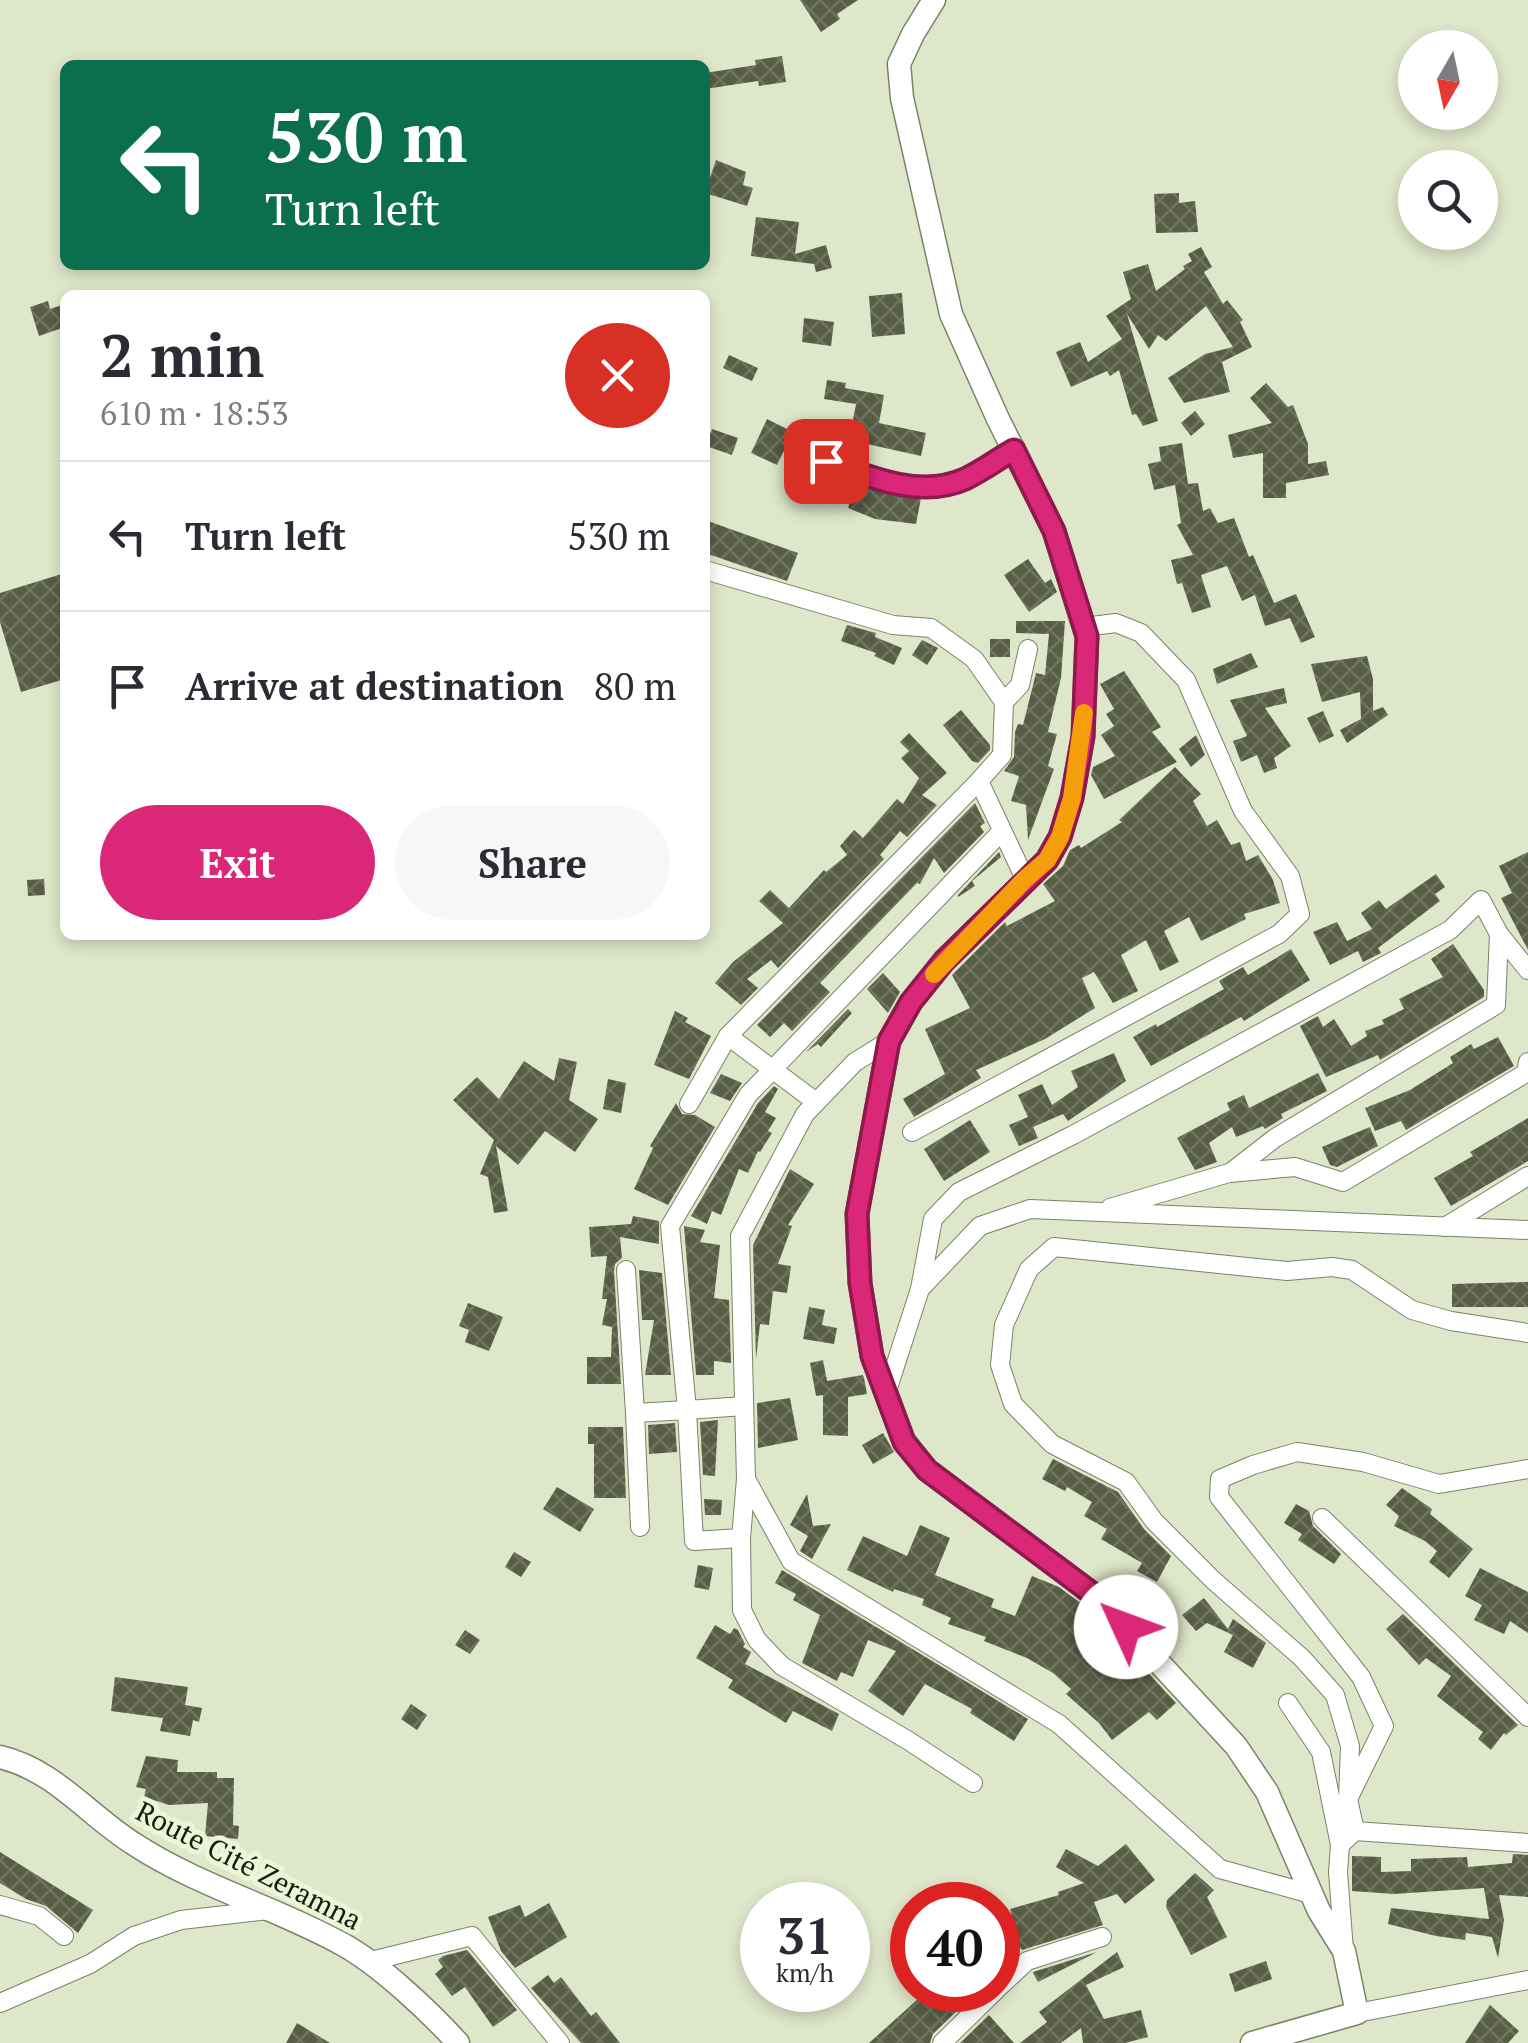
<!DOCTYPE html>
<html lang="en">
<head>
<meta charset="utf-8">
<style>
	:root { --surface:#fff; --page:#f7f7f7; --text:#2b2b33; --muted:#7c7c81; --line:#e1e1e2; --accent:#db2777 }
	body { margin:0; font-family:"PT Serif",serif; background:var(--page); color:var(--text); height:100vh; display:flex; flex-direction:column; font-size:38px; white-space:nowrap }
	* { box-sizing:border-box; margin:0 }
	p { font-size:32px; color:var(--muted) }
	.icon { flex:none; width:55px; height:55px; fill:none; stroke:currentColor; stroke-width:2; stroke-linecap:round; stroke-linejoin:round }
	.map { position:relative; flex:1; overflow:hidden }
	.drawer { position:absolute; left:60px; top:290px; width:650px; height:650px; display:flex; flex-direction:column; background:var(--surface); border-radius:15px; box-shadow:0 5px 15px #0003 }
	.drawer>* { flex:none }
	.top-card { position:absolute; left:60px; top:60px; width:650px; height:210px; border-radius:15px; box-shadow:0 5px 15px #0003; background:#0b6e4f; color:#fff; overflow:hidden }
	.needle { width:65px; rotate:189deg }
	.tools { position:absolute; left:1398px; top:30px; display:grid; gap:20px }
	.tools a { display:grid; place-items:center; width:100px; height:100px; border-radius:50%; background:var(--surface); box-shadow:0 5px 15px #0003; font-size:50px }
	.speed { position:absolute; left:740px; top:1882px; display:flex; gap:20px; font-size:50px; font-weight:700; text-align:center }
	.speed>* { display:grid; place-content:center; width:130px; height:130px; border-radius:50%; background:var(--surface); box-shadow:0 5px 15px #0003; line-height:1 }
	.speed small { font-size:25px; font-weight:400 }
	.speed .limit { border:15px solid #d22; background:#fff; color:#111 }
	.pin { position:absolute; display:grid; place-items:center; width:85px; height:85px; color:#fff; margin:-42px; border-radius:20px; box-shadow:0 5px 15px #0006 }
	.me { position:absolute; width:110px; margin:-55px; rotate:313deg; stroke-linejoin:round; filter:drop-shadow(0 0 8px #0008) }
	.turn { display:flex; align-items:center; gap:35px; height:210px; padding:0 40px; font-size:45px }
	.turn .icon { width:130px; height:130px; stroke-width:2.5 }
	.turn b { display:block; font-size:70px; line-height:85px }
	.round { display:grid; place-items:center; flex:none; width:105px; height:105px; border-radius:52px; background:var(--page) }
	.headline { display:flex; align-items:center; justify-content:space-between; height:170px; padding:0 40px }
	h1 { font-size:60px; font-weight:800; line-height:75px }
	.primary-button { display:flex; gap:20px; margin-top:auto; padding:20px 40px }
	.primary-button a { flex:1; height:115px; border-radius:60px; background:var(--accent); color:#fff; font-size:40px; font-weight:800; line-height:115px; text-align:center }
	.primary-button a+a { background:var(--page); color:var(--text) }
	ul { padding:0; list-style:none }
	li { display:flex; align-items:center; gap:30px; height:150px; padding:0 40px; border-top:2px solid var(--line) }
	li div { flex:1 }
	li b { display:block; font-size:38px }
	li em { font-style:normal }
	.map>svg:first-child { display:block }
	.building { fill:url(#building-cross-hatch) }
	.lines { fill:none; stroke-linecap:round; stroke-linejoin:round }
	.minor-casing { stroke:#7b8268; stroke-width:20 }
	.tertiary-casing { stroke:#7b8268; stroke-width:25 }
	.minor { stroke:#fff; stroke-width:18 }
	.tertiary { stroke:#fff; stroke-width:22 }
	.route-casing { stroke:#8e194d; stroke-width:25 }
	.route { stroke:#db2777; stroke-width:18 }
	.slow { stroke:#f59e0b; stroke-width:18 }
	.labels { text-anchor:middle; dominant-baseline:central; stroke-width:10; stroke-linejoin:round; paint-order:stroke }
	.street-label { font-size:28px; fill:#181b10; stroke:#ecf5d7 }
</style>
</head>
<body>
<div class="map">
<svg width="1528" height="2043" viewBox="0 0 1528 2043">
	<defs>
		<pattern id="building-cross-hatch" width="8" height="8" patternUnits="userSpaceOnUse" patternTransform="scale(2.5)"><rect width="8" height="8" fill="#585e45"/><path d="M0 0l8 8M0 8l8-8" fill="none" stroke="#707562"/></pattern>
	</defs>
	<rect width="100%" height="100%" fill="#dfe7ca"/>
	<g class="building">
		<polygon points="800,0 858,0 837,14 840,19 821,32"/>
		<polygon points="782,56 786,82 759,86 758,81 705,89 705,73 756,65 755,60"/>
		<polygon points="716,160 746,172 743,185 753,188 747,206 705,193"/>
		<polygon points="1179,193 1179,203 1195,201 1198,232 1156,233 1154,194"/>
		<polygon points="756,217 799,222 795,254 826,245 832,268 816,272 814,264 751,256"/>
		<polygon points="1201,247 1212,267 1204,272 1223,304 1227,300 1243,320 1240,322 1252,347 1222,362 1230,392 1184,403 1168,378 1205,354 1233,347 1206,306 1166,341 1158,335 1149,349 1127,314 1158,421 1143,426 1136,414 1132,415 1119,370 1110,376 1107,371 1071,387 1056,352 1080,342 1088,362 1122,339 1106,316 1131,299 1123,272 1148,264 1156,291 1185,269 1183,266 1192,261 1188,254"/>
		<polygon points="902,293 905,334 872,337 869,296"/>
		<polygon points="48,301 50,309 65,304 65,327 39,336 30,307"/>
		<polygon points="804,318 834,322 831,346 802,342"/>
		<polygon points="729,355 758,368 752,381 723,368"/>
		<polygon points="827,380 846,383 845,388 884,395 879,423 926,433 921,456 849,440 856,404 824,399"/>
		<polygon points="1266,383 1288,407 1293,405 1308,444 1308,464 1326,461 1329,475 1286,483 1286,498 1263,498 1263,453 1233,458 1228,435 1272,423 1250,398"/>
		<polygon points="1195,411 1205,424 1191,436 1181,423"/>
		<polygon points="767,419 793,432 777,465 751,453"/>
		<polygon points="712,429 738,438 732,455 706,446"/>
		<polygon points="1182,443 1188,484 1198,483 1203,511 1210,508 1218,523 1234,518 1249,557 1253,555 1274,603 1296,594 1315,637 1301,643 1290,618 1265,626 1255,595 1242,601 1227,566 1201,575 1211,607 1192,613 1182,583 1177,584 1171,560 1193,555 1177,525 1181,523 1175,485 1154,490 1148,464 1161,461 1159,447"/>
		<polygon points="856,485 895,496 921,498 916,524 875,519 848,508"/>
		<polygon points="705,520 798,553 787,581 705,553"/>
		<polygon points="1028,559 1045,583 1051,579 1057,592 1029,612 1004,575"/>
		<polygon points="65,573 65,679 21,692 0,622 0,593"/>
		<polygon points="1016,621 1065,621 1061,678 1048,732 1057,734 1048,766 1054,769 1028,840 1026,805 1011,801 1019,776 1004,771 1014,757 1015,732 1018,724 1023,725 1036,673 1045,675 1049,634 1016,633"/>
		<polygon points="847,625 876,633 875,637 902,648 894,665 874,656 876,653 841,641"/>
		<rect x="990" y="639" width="20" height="18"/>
		<polygon points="922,640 938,648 927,665 912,655"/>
		<polygon points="1251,653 1258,667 1217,684 1213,669"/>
		<polygon points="1367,656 1373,679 1373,711 1383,707 1388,715 1347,743 1340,730 1361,719 1360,692 1322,702 1311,664"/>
		<polygon points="1124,671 1161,727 1152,732 1177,762 1104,799 1091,775 1093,767 1115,756 1101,735 1114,726 1106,714 1114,709 1100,684"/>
		<polygon points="1284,688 1287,703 1265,708 1291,746 1274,758 1277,768 1264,773 1257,755 1241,762 1233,741 1247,736 1230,700"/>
		<polygon points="961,710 990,745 990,750 978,763 972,761 943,725"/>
		<polygon points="1323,711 1334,736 1319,743 1307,718"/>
		<polygon points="909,733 947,773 922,795 937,805 907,837 900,831 880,855 884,859 778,968 771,960 747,979 758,988 741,1005 715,983 733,962 783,923 759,901 770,890 789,908 824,870 826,872 847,855 840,846 854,830 863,838 897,799 903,804 919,778 901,758 909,751 900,742"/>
		<polygon points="1196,735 1205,755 1191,767 1179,749"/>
		<polygon points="1175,767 1201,794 1193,801 1207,826 1217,820 1231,845 1240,842 1246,861 1258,855 1273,880 1280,903 1244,914 1246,919 1201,941 1189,917 1164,931 1179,962 1160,971 1146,940 1121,955 1138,991 1113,1003 1094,972 1082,978 1095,1008 1045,1039 976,1070 981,1078 914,1117 903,1099 945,1074 925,1029 970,1008 952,975 1005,922 1007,926 1055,901 1043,884 1063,866 1070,850 1079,845 1081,848 1122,822 1119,820"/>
		<polygon points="975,803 985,823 980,826 984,832 944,873 934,858 920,884 917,883 820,983 830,992 792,1031 784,1023 770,1037 757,1025"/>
		<polygon points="999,852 1001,857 972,881 975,886 958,897 958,895"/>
		<polygon points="1528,852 1528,950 1501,898 1512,893 1499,866"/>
		<polygon points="1436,874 1445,887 1435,894 1440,901 1378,948 1381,953 1363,962 1358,951 1330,965 1313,932 1337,922 1347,941 1372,929 1361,913 1379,900 1386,909"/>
		<polygon points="44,879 45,895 28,896 27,880"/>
		<polygon points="1453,944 1484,990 1484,997 1380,1060 1378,1055 1326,1077 1300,1026 1318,1016 1323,1027 1334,1019 1351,1046 1367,1036 1365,1031 1384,1024 1382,1020 1404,1009 1399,999 1443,977 1431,959"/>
		<polygon points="1291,949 1310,980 1244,1021 1241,1017 1151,1066 1133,1037 1156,1024 1157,1027 1224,989 1219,981 1229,975 1243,967 1248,975"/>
		<polygon points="883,973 900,992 888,1013 867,989"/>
		<polygon points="848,1009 852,1013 821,1047 818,1044 806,1052"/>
		<polygon points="675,1011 688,1018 685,1022 711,1036 689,1079 654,1065"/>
		<polygon points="1498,1037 1514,1066 1406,1130 1401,1121 1375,1131 1365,1108 1410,1090 1453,1063 1450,1057 1471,1044 1474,1049"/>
		<polygon points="1114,1053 1126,1081 1068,1121 1063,1114 1033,1127 1038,1138 1019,1146 1009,1125 1028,1117 1018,1095 1042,1084 1052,1105 1078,1087 1071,1071"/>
		<polygon points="559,1058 577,1062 569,1100 598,1119 575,1152 545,1131 518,1165 496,1146 508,1211 494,1213 488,1177 480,1174 494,1140 453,1100 477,1077 499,1099 524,1061 554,1081"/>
		<polygon points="1318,1073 1327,1091 1281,1114 1283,1118 1265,1129 1263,1126 1236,1137 1232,1127 1209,1143 1217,1162 1195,1170 1177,1138 1230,1110 1227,1103 1244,1095 1249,1108"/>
		<polygon points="721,1074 742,1083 730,1101 710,1093"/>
		<polygon points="608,1079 626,1083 621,1113 603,1109"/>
		<polygon points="774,1086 778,1089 765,1112 776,1118 768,1131 772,1133 760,1152 758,1151 748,1173 739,1169 721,1215 712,1211 707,1224 691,1216 758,1103"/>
		<polygon points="676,1103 682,1114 695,1115 715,1127 668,1205 634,1189 653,1148 650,1146"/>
		<polygon points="1528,1118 1528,1161 1451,1206 1434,1178 1473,1156 1470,1152"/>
		<polygon points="970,1120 990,1152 944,1181 924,1149"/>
		<polygon points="1370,1127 1378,1146 1337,1167 1330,1165 1322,1147"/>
		<polygon points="790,1169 814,1184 788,1225 792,1226 778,1264 791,1266 787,1293 773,1291 769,1325 760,1324 756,1359 753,1245"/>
		<polygon points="633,1216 659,1221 659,1244 620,1237 622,1258 615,1264 614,1271 621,1384 587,1384 587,1357 611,1357 612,1327 602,1325 607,1299 602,1299 607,1256 591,1257 589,1227 631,1224"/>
		<polygon points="684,1226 705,1230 700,1242 720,1245 714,1298 729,1300 731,1363 714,1361 714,1375 696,1375"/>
		<polygon points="639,1270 662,1273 671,1375 645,1375 654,1320 642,1320"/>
		<polygon points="1528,1282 1528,1307 1452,1307 1452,1284"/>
		<polygon points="468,1303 503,1317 489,1351 465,1342 469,1330 459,1326"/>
		<polygon points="809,1307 825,1310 822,1325 837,1328 834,1344 803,1339"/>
		<polygon points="823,1360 827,1381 863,1375 864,1378 867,1394 848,1397 848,1436 823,1435 823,1395 816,1396 810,1363"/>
		<polygon points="790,1398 798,1440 758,1448 757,1403"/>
		<polygon points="718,1420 715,1476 703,1475 700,1422"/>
		<polygon points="675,1423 677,1452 649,1454 648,1425"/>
		<polygon points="588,1427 623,1427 626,1498 594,1498 594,1444 588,1444"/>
		<polygon points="883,1433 894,1452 873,1464 862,1445"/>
		<polygon points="1053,1459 1118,1492 1144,1529 1171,1556 1157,1582 1137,1571 1142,1563 1101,1539 1107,1529 1084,1516 1092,1502 1067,1487 1065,1491 1042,1479"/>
		<polygon points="557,1487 594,1509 580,1532 543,1509"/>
		<polygon points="1402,1488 1432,1509 1430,1514 1473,1549 1449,1578 1429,1562 1437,1551 1425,1541 1394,1526 1399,1516 1386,1505"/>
		<polygon points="807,1494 813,1526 831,1524 812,1559 800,1551 808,1536 790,1525"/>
		<polygon points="704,1499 722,1500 721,1515 705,1515"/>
		<polygon points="1296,1504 1309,1511 1313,1526 1341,1554 1334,1564 1298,1540 1302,1534 1284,1523"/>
		<polygon points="920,1525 950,1538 935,1575 994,1599 991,1607 1015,1616 1032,1576 1059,1587 1091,1611 1176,1703 1157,1720 1149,1712 1112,1740 1099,1723 1066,1694 1071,1689 1053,1673 1027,1658 984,1641 986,1637 948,1624 951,1618 922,1605 924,1599 894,1589 893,1592 847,1570 863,1536 907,1556"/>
		<polygon points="514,1552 531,1562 521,1577 505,1567"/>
		<polygon points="698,1565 713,1568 709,1590 694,1587"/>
		<polygon points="1480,1568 1528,1592 1528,1633 1510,1621 1504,1634 1474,1620 1482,1605 1465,1596"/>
		<polygon points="782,1570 1028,1719 1014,1741 970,1713 972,1709 925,1684 903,1716 868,1691 896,1651 868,1640 853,1677 841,1672 837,1681 802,1663 820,1615 793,1600 796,1594 775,1583"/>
		<polygon points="1204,1598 1228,1629 1233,1619 1266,1643 1253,1668 1224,1652 1233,1635 1207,1623 1196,1631 1182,1615"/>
		<polygon points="1403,1614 1518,1725 1506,1735 1504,1733 1491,1750 1478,1739 1483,1732 1437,1696 1451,1676 1426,1658 1419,1665 1386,1629"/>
		<polygon points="715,1625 730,1634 734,1628 738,1630 745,1644 743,1647 751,1652 745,1664 839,1714 832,1731 793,1711 786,1723 728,1688 733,1680 696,1658"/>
		<polygon points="465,1630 480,1640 470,1654 455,1645"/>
		<polygon points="115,1677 188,1687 185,1705 202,1708 199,1722 193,1720 190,1736 160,1731 163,1718 111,1711"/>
		<polygon points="411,1704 427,1715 417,1730 401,1719"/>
		<polygon points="146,1756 178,1760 177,1772 217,1772 217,1778 234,1778 233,1825 239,1826 238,1839 205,1836 208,1803 169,1805 144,1797 146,1789 136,1787"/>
		<polygon points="1126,1844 1155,1880 1125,1904 1117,1894 1094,1902 1103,1925 1022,1950 1019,1946 998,1963 998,1927 1012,1916 1010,1909 1059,1895 1058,1892 1084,1883 1056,1867 1066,1849 1098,1866"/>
		<polygon points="0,1852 93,1910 78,1933 46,1906 26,1899 0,1883"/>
		<polygon points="1513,1854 1528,1855 1528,1897 1499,1895 1504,1920 1498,1958 1492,1937 1466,1933 1465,1940 1436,1936 1388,1924 1391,1908 1489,1919 1484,1888 1394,1894 1352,1891 1352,1856 1381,1857 1381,1872 1411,1871 1411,1859 1467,1857 1468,1867 1512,1863"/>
		<polygon points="1195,1873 1214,1890 1207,1897 1227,1937 1191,1955 1166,1907 1167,1900"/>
		<polygon points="549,1903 567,1937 515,1968 501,1951 488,1917 520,1905 525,1917"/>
		<polygon points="467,1950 517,2010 493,2027 465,1987 452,1996 435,1974 443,1967 438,1960 443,1956"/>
		<polygon points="1097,1952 1038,1982 1033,1973 1033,1972"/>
		<polygon points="1117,1952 1124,1967 1086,1985 1104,2019 1141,2010 1148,2037 1125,2043 1083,2043 1081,2028 1061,2043 1020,2043 1047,2022 1039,2012"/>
		<polygon points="1266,1961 1272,1979 1235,1992 1229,1974"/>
		<polygon points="548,1975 554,1983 561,1977 591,2016 596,2012 620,2043 581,2043 531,1988"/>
		<polygon points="928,1990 966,1990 972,1996 933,2034 930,2043 869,2043"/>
		<polygon points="1490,2005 1519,2031 1508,2043 1465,2043"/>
		<polygon points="989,2015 1014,2043 960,2043"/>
		<polygon points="297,2023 330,2043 286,2043"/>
	</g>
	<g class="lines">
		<g class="minor-casing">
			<g id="minor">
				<path d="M801,451c52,20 102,45 158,30 19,-5 38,-21 54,-31"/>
				<polyline points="705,570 893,625 931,628 974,659 1004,702 1002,755 979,781"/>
				<polyline points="1004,702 1020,685 1028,649"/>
				<polyline points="889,1041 855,1062 805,1114 740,1236 746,1479 791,1561 1059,1724 1220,1869 1311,1894"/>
				<polyline points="816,1102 728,1036 979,781 1025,879"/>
				<polyline points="689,1104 728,1036"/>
				<polyline points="912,1132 1279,934 1300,914 1290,876 1243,811 1186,680 1141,633 1116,623 1084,627"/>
				<polyline points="1230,1173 1275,1138 1496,1005 1499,934"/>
				<polyline points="1110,1208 1229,1173 1295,1167 1343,1182 1526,1073 1528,1062"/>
				<polyline points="1445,1227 1528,1176"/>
				<polyline points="626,1270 635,1413 687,1410 694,1541 741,1538 746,1479"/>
				<polyline points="920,1289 933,1219 959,1192 1073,1135 1450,930 1481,900 1499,934 1528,970"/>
				<polyline points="886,1394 920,1289 980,1226 1030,1209 1528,1230"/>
				<polyline points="744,1406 687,1410 670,1226 748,1095 1001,832"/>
				<polyline points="635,1413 640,1527"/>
				<polyline points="1322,1518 1528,1717"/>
				<polyline points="741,1538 742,1610 757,1640 782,1666 909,1741 973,1783"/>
				<polyline points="1288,1703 1321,1752 1340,1845"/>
				<polyline points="1348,1799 1350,1746 1335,1695 1302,1658 1213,1580 1154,1521 1126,1482 1052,1444 1013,1404 1000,1365 1004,1325 1029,1269 1054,1247 1287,1271 1332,1267 1352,1270 1412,1310 1451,1321 1528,1333"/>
				<polyline points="1355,1831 1348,1799 1384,1726 1361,1677 1219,1497 1220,1479 1253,1465 1297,1452 1363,1462 1439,1484 1528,1469"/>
				<polyline points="0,1905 39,1916 64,1936"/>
				<polyline points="1344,1951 1338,1872 1340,1845 1355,1831 1528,1843"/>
				<polyline points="367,1962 472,1936 560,2043"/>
				<polyline points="998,1988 1027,1961 1102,1937"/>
				<polyline points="0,2003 90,1964 134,1936 181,1920 269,1910"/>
				<polyline points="1357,2013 1528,1980"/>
				<polyline points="942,2043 996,1990"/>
			</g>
		</g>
		<g class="tertiary-casing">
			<g id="tertiary">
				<polyline points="934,0 913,34 899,64 902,98 951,314 998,419 1054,531 1087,637 1083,737 1072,797 1060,837 1047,860 944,961 911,1002 889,1041 857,1214 860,1283 872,1356 904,1441 927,1470 1101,1600 1236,1746 1267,1792 1319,1911 1344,1951 1357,2013 1252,2043"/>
				<path d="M0,1757c55,13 89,59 134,87 64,42 141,63 208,100 37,20 87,67 116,99"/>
			</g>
		</g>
		<use href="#minor" class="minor"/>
		<use href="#tertiary" class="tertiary"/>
	</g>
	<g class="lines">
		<g class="route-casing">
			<path id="route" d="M826,461c43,16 94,38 139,18 17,-8 33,-20 49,-29l40,81 33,105 -4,100 -11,62 -12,39 -13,23 -103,101 -33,41 -22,39 -32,173 3,69 12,73 32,86 23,28 174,130 25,27"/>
		</g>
		<use href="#route" class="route"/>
		<polyline class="slow" points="934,974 1025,879 1047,860 1060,837 1072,798 1084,713"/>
	</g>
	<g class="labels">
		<g class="street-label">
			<text transform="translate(249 1865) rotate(27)">Route Cité Zeramna</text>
		</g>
	</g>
</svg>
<div class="tools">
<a><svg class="needle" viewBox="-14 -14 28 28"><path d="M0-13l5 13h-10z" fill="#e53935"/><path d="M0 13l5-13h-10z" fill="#7c7c81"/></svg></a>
<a><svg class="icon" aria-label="search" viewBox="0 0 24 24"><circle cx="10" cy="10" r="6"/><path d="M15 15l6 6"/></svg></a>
</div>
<div class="speed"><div>31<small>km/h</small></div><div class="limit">40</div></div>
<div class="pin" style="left:826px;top:461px;background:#d93025"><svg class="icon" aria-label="arrive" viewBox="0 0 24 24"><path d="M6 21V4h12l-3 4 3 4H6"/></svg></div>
<svg class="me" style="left:1126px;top:1627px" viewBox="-20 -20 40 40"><circle r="19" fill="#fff"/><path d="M0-13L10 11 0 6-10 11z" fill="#db2777"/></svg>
<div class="top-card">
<div class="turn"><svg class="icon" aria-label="left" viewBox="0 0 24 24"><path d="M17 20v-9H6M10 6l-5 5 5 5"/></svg><div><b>530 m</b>Turn left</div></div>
</div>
<section class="drawer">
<div class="headline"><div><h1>2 min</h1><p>610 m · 18:53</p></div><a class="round" style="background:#d93025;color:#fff"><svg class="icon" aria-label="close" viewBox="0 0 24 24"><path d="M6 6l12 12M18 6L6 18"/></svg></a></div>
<ul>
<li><svg class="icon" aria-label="left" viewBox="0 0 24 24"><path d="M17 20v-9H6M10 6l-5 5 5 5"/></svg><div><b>Turn left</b></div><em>530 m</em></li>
<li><svg class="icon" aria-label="arrive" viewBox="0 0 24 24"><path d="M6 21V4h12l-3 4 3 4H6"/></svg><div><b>Arrive at destination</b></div><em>80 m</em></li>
</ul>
<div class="primary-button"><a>Exit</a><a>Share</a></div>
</section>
</div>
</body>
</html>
